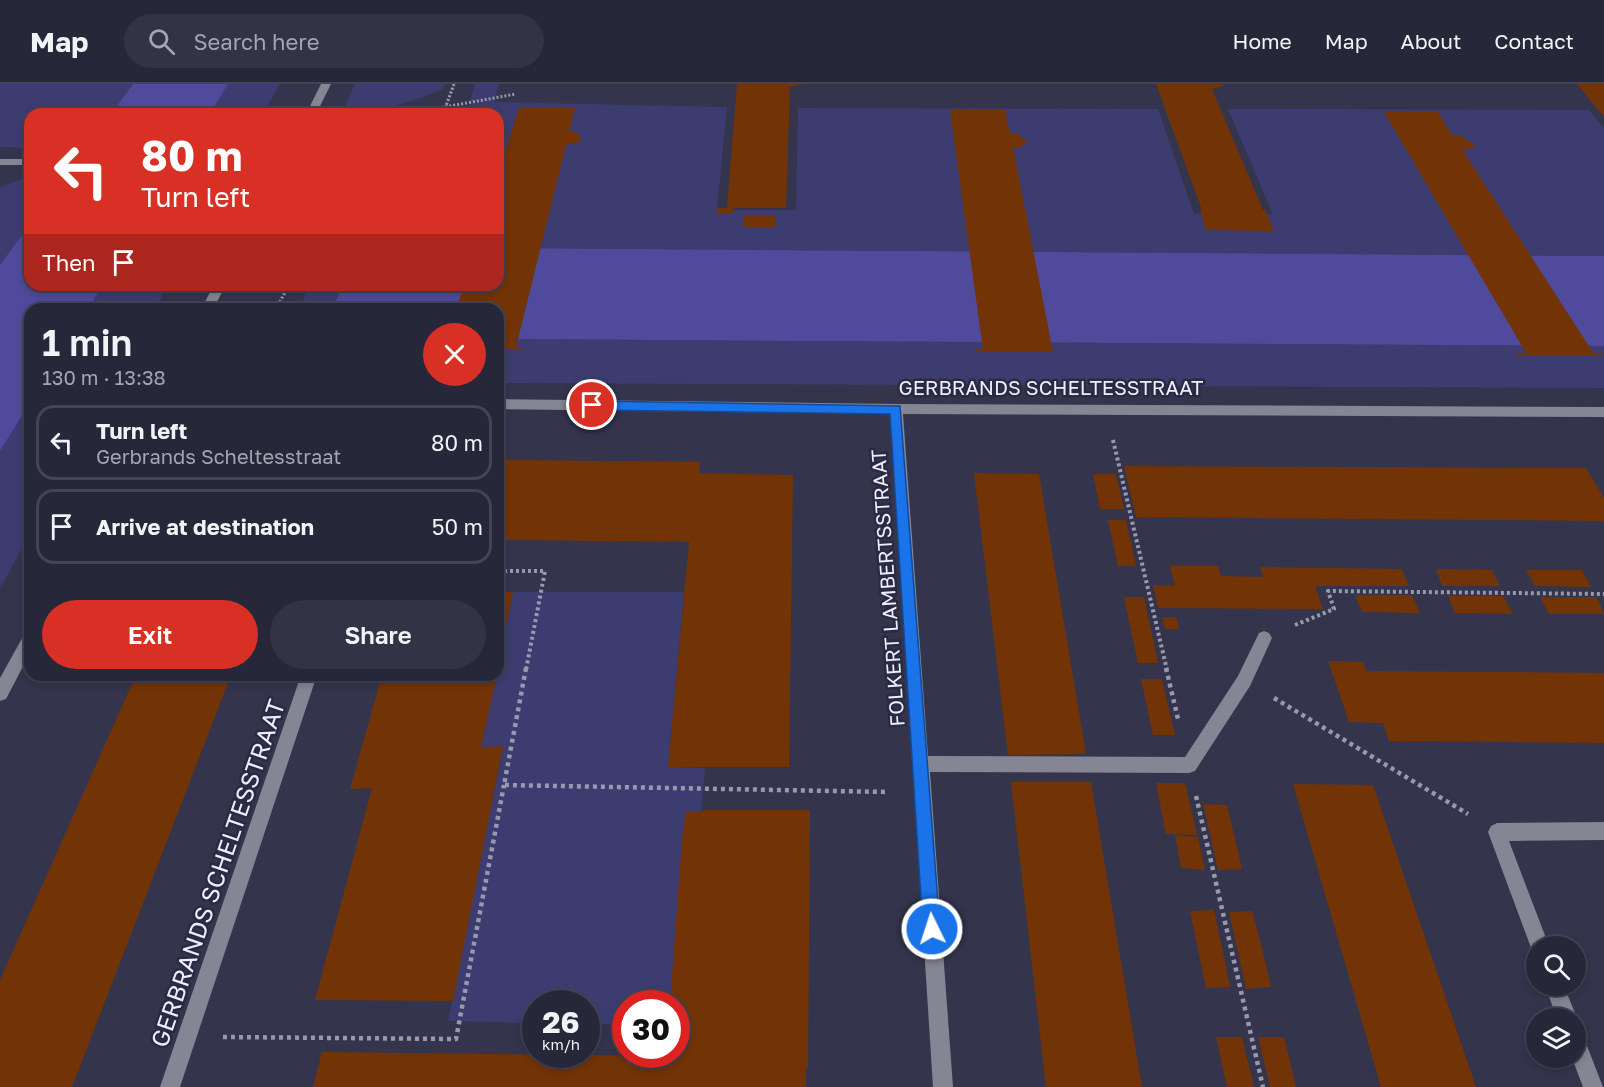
<!DOCTYPE html>
<html lang="en">
<head>
<meta charset="utf-8">
<style>
	:root { --surface:#27273a; --page:#333345; --text:#f1f3f6; --muted:#a4a5af; --line:#434454; --accent:#d93025 }
	body { margin:0; font-family:"Golos Text",sans-serif; background:var(--page); color:var(--text); height:100vh; display:flex; flex-direction:column; font-size:22px; white-space:nowrap }
	* { box-sizing:border-box; margin:0 }
	p { font-size:20px; color:var(--muted) }
	.icon { flex:none; width:33px; height:33px; fill:none; stroke:currentColor; stroke-width:2; stroke-linecap:round; stroke-linejoin:round }
	.map { position:relative; flex:1; overflow:hidden }
	.side { position:absolute; left:24px; top:219px; width:480px; height:378px; display:flex; flex-direction:column; background:var(--surface); border-radius:18px; box-shadow:0 3px 9px #0003,0 0 0 2px var(--line) }
	.side>* { flex:none }
	.guide { position:absolute; left:24px; top:24px; width:480px; height:183px; border-radius:18px; box-shadow:0 3px 9px #0003,0 0 0 2px var(--line); background:#d93025; color:#fff; overflow:hidden }
	.fabs { position:absolute; left:1526px; top:852px; display:grid; gap:12px }
	.fabs a { display:grid; place-items:center; width:60px; height:60px; border-radius:50%; background:var(--surface); box-shadow:0 3px 9px #0003,0 0 0 2px var(--line); font-size:30px }
	.speed { position:absolute; left:522px; top:906px; display:flex; gap:12px; font-size:30px; font-weight:700; text-align:center }
	.speed>* { display:grid; place-content:center; width:78px; height:78px; border-radius:50%; background:var(--surface); box-shadow:0 3px 9px #0003,0 0 0 2px var(--line); line-height:1 }
	.speed small { font-size:15px; font-weight:400 }
	.speed .limit { border:9px solid #d22; background:#fff; color:#111 }
	.pin { position:absolute; display:grid; place-items:center; width:51px; height:51px; color:#fff; margin:-26px; border:3px solid #fff; border-radius:50%; box-shadow:0 2px 6px #0007 }
	.me { position:absolute; width:66px; margin:-33px; rotate:356deg; stroke-linejoin:round; filter:drop-shadow(0 0 4px #0008) }
	.turn { display:flex; align-items:center; gap:21px; height:126px; padding:0 18px; font-size:27px }
	.turn .icon { width:78px; height:78px; stroke-width:2.5 }
	.turn b { display:block; font-size:42px; line-height:51px }
	.then { display:flex; align-items:center; height:57px; padding:0 18px; background:#0003; gap:12px; font-size:22px }
	.round { display:grid; place-items:center; flex:none; width:63px; height:63px; border-radius:32px; background:var(--page) }
	.summary { display:flex; align-items:center; justify-content:space-between; height:102px; padding:0 18px }
	h1 { font-size:36px; font-weight:600; line-height:45px }
	.primary-button { display:flex; gap:12px; margin-top:auto; padding:12px 18px }
	.primary-button a { flex:1; height:69px; border-radius:36px; background:var(--accent); color:#fff; font-size:24px; font-weight:600; line-height:69px; text-align:center }
	.primary-button a+a { background:var(--page); color:var(--text) }
	ul { padding:0; list-style:none }
	li { display:flex; align-items:center; gap:18px; height:75px; margin:0 12px 9px; padding:0 6px; border:3px solid var(--line); border-radius:18px }
	li div { flex:1 }
	li b { display:block; font-size:22px }
	li em { font-style:normal }
	header { display:flex; align-items:center; gap:36px; box-sizing:border-box; height:84px; padding:0 30px; background:var(--surface); border-bottom:2px solid var(--line) }
	header strong { font-size:28px }
	nav { display:flex; gap:33px; margin-inline-start:auto; font-size:21px }
	.search { width:420px; height:54px; background:var(--page); display:flex; align-items:center; gap:15px; box-sizing:border-box; padding:0 21px; border-radius:33px; color:var(--muted); font-size:22px }
	.map>svg:first-child { display:block }
	.green { fill:#3d3c71 }
	.water { fill:#4f4a9b }
	.building { fill:#723406 }
	.lines { fill:none; stroke-linecap:round; stroke-linejoin:round }
	.path-far2 { stroke:#9899ad; stroke-width:3; stroke-dasharray:2 2; stroke-linecap:butt }
	.path-far1 { stroke:#9899ad; stroke-width:4; stroke-dasharray:3 3; stroke-linecap:butt }
	.path { stroke:#9899ad; stroke-width:4.5; stroke-dasharray:4 4; stroke-linecap:butt }
	.minor { fill:#858593; fill-rule:evenodd }
	.route { fill:#1a73e8; stroke:#114b97; stroke-width:1.5 }
	.labels { text-anchor:middle; dominant-baseline:central; stroke-width:5; stroke-linejoin:round; paint-order:stroke }
	.street-label { font-size:20px; fill:#edeefe; stroke:#2a2a42 }
	.near-street-label { font-size:24px; fill:#edeefe; stroke:#2a2a42 }
</style>
</head>
<body>
<header>
<strong>Map</strong>
<div class="search"><svg class="icon" aria-label="search" viewBox="0 0 24 24"><circle cx="10" cy="10" r="6"/><path d="M15 15l6 6"/></svg>Search here</div>
<nav><a>Home</a><a>Map</a><a>About</a><a>Contact</a></nav>
</header>
<div class="map">
<svg width="1604" height="1003" viewBox="0 0 1604 1003">
	<rect width="100%" height="100%" fill="#34344d"/>
	<g class="green">
		<polygon points="0,0 133,0 111,30 30,30 30,64 0,63"/>
		<polygon points="228,0 280,0 263,30 210,30"/>
		<path d="M355,0h90l-2,5c-32,13 -67,25 -102,25z"/>
		<polygon points="475,0 499,0 494,18 727,23 717,126 796,126 798,24 1158,25 1194,130 1273,130 1228,25 1589,26 1604,44 1604,172 498,164 498,30 461,30 469,21"/>
		<polygon points="30,92 30,140 0,181 0,103"/>
		<polygon points="103,201 168,201 155,225 88,225"/>
		<polygon points="310,201 343,201 332,225 299,225"/>
		<polygon points="498,255 1604,262 1604,304 498,299"/>
		<polygon points="30,319 30,450 0,504 0,367"/>
		<polygon points="513,508 684,508 668,683 705,684 701,728 686,728 670,919 626,920 625,940 587,940 586,920 536,920 535,939 448,937 503,663 481,663 496,591 498,591 498,580"/>
	</g>
	<g class="water">
		<polygon points="133,0 228,0 210,30 111,30"/>
		<polygon points="30,140 30,201 103,201 88,225 30,225 30,319 0,367 0,181"/>
		<polygon points="498,164 1604,172 1604,262 498,255 498,225 332,225 343,201 498,201"/>
	</g>
	<g class="building">
		<polygon points="737,0 802,0 790,3 786,124 734,124 734,130 718,130 718,124 727,124"/>
		<polygon points="1156,0 1220,0 1224,2 1212,5 1263,126 1265,126 1274,147 1206,146 1200,125 1202,126"/>
		<polygon points="1577,0 1604,0 1604,33"/>
		<polygon points="519,24 575,24 569,47 576,47 582,57 566,61 516,263 522,263 521,265 498,265 498,225 456,225 464,201 498,201 498,91"/>
		<polygon points="950,26 1005,26 1010,49 1017,49 1028,59 1020,63 1013,63 1053,268 975,268 975,266 983,266"/>
		<polygon points="1384,28 1438,28 1453,52 1461,52 1476,62 1469,65 1462,65 1594,270 1602,270 1604,272 1517,272 1516,269 1526,269"/>
		<polygon points="744,131 775,131 775,144 743,144"/>
		<polygon points="498,376 700,378 699,389 793,391 789,683 668,683 689,458 498,456"/>
		<polygon points="1124,382 1586,384 1604,414 1604,437 1136,433"/>
		<polygon points="974,389 1039,390 1086,670 1008,671"/>
		<polygon points="1093,390 1116,390 1124,425 1100,425"/>
		<polygon points="1108,436 1126,436 1136,482 1118,482"/>
		<polygon points="1170,482 1218,482 1221,492 1263,493 1260,483 1402,485 1409,502 1315,502 1323,525 1158,524 1153,501 1175,502"/>
		<polygon points="1436,485 1492,486 1500,502 1442,502"/>
		<polygon points="1526,486 1582,486 1591,503 1535,502"/>
		<polygon points="498,508 513,508 499,574 498,574"/>
		<polygon points="1355,511 1412,511 1420,529 1362,528"/>
		<polygon points="1448,512 1503,512 1513,530 1455,529"/>
		<polygon points="1124,513 1144,513 1158,579 1138,579"/>
		<polygon points="1540,513 1597,513 1604,530 1549,530"/>
		<polygon points="1162,533 1176,533 1179,545 1165,545"/>
		<polygon points="1328,577 1363,578 1367,587 1604,589 1604,659 1389,657 1383,639 1349,638"/>
		<polygon points="136,591 231,591 72,1003 0,1003 0,896"/>
		<polygon points="382,591 497,591 481,663 503,662 453,917 315,916 372,704 350,705"/>
		<polygon points="1141,595 1162,595 1175,651 1153,651"/>
		<polygon points="1011,698 1091,698 1142,1003 1046,1003"/>
		<polygon points="1156,699 1185,699 1197,751 1166,750"/>
		<polygon points="1293,700 1373,701 1476,1003 1381,1003"/>
		<polygon points="1203,720 1227,721 1242,785 1218,786"/>
		<polygon points="703,726 810,726 808,984 806,984 806,1003 313,1003 322,968 666,972 676,970 676,920 670,920 682,754 686,728 702,728"/>
		<polygon points="1175,751 1198,753 1205,786 1181,784"/>
		<polygon points="1214,826 1222,864 1230,903 1206,904 1190,827"/>
		<polygon points="1252,827 1262,864 1271,903 1246,905 1229,828"/>
		<polygon points="1216,953 1242,953 1254,1003 1227,1003"/>
		<polygon points="1258,953 1284,953 1296,1003 1270,1003"/>
	</g>
	<g class="lines">
		<g class="path-far2">
			<polyline points="406,30 516,10"/>
			<polyline points="439,30 446,22 454,0"/>
			<polyline points="276,225 289,201"/>
		</g>
		<g class="path-far1">
			<polyline points="1113,356 1167,586"/>
			<polyline points="498,487 545,487 526,586"/>
			<polyline points="1295,541 1334,525 1328,507 1604,510"/>
		</g>
		<g class="path">
			<polyline points="526,584 504,701 888,708"/>
			<polyline points="1166,584 1178,635"/>
			<polyline points="1274,614 1468,730"/>
			<polyline points="1196,712 1263,1003"/>
			<polyline points="223,953 456,955 504,701"/>
		</g>
		<g class="minor">
			<polygon points="321,0 331,0 316,30 306,30"/>
			<rect x="0" y="75" width="30" height="6"/>
			<polygon points="214,201 226,201 213,225 201,225"/>
			<polygon points="498,315 896,320 1604,323 1604,333 903,330 928,672 1185,673 1238,592 1259,549 1264,547 1269,549 1272,554 1250,602 1195,687 1189,689 930,688 953,1003 933,1003 890,330 498,325"/>
			<polygon points="30,547 30,569 6,615 0,617 0,594 25,549"/>
			<polygon points="301,591 317,591 180,1003 160,1003"/>
			<polygon points="1604,738 1604,756 1509,757 1549,862 1536,862 1536,870 1533,869 1488,748 1491,742 1497,739"/>
			<polygon points="1545,902 1564,902 1577,934 1575,938 1575,934 1557,934"/>
			<polygon points="1575,946 1582,949 1603,1003 1583,1003 1572,974 1575,974"/>
		</g>
	</g>
	<polygon class="route" points="592,317 900,322 940,845 938,851 932,853 926,851 923,845 890,330 592,326 586,321"/>
	<g class="labels">
		<g class="street-label">
			<text x="1051" y="303">GERBRANDS SCHELTESSTRAAT</text>
			<text transform="translate(887 504) rotate(-94)">FOLKERT LAMBERTSSTRAAT</text>
		</g>
		<g class="near-street-label">
			<text transform="translate(217 789) rotate(-71)">GERBRANDS SCHELTESSTRAAT</text>
		</g>
	</g>
</svg>
<div class="fabs">
<a><svg class="icon" aria-label="search" viewBox="0 0 24 24"><circle cx="10" cy="10" r="6"/><path d="M15 15l6 6"/></svg></a>
<a><svg class="icon" aria-label="layers" viewBox="0 0 24 24"><path d="M12 4l9 5-9 5-9-5zM3 14l9 5 9-5"/></svg></a>
</div>
<div class="speed"><div>26<small>km/h</small></div><div class="limit">30</div></div>
<div class="pin" style="left:592px;top:321px;background:#d93025"><svg class="icon" aria-label="arrive" viewBox="0 0 24 24"><path d="M6 21V4h12l-3 4 3 4H6"/></svg></div>
<svg class="me" style="left:932px;top:845px" viewBox="-20 -20 40 40"><circle r="17" fill="#1a73e8" stroke="#fff" stroke-width="3"/><path d="M0-11L8 9 0 5-8 9z" fill="#fff"/></svg>
<div class="guide">
<div class="turn"><svg class="icon" aria-label="left" viewBox="0 0 24 24"><path d="M17 20v-9H6M10 6l-5 5 5 5"/></svg><div><b>80 m</b>Turn left</div></div>
<div class="then">Then<svg class="icon" aria-label="arrive" viewBox="0 0 24 24"><path d="M6 21V4h12l-3 4 3 4H6"/></svg></div>
</div>
<section class="side">
<div class="summary"><div><h1>1 min</h1><p>130 m · 13:38</p></div><a class="round" style="background:#d93025;color:#fff"><svg class="icon" aria-label="close" viewBox="0 0 24 24"><path d="M6 6l12 12M18 6L6 18"/></svg></a></div>
<ul>
<li><svg class="icon" aria-label="left" viewBox="0 0 24 24"><path d="M17 20v-9H6M10 6l-5 5 5 5"/></svg><div><b>Turn left</b><p>Gerbrands Scheltesstraat</p></div><em>80 m</em></li>
<li><svg class="icon" aria-label="arrive" viewBox="0 0 24 24"><path d="M6 21V4h12l-3 4 3 4H6"/></svg><div><b>Arrive at destination</b></div><em>50 m</em></li>
</ul>
<div class="primary-button"><a>Exit</a><a>Share</a></div>
</section>
</div>
</body>
</html>
